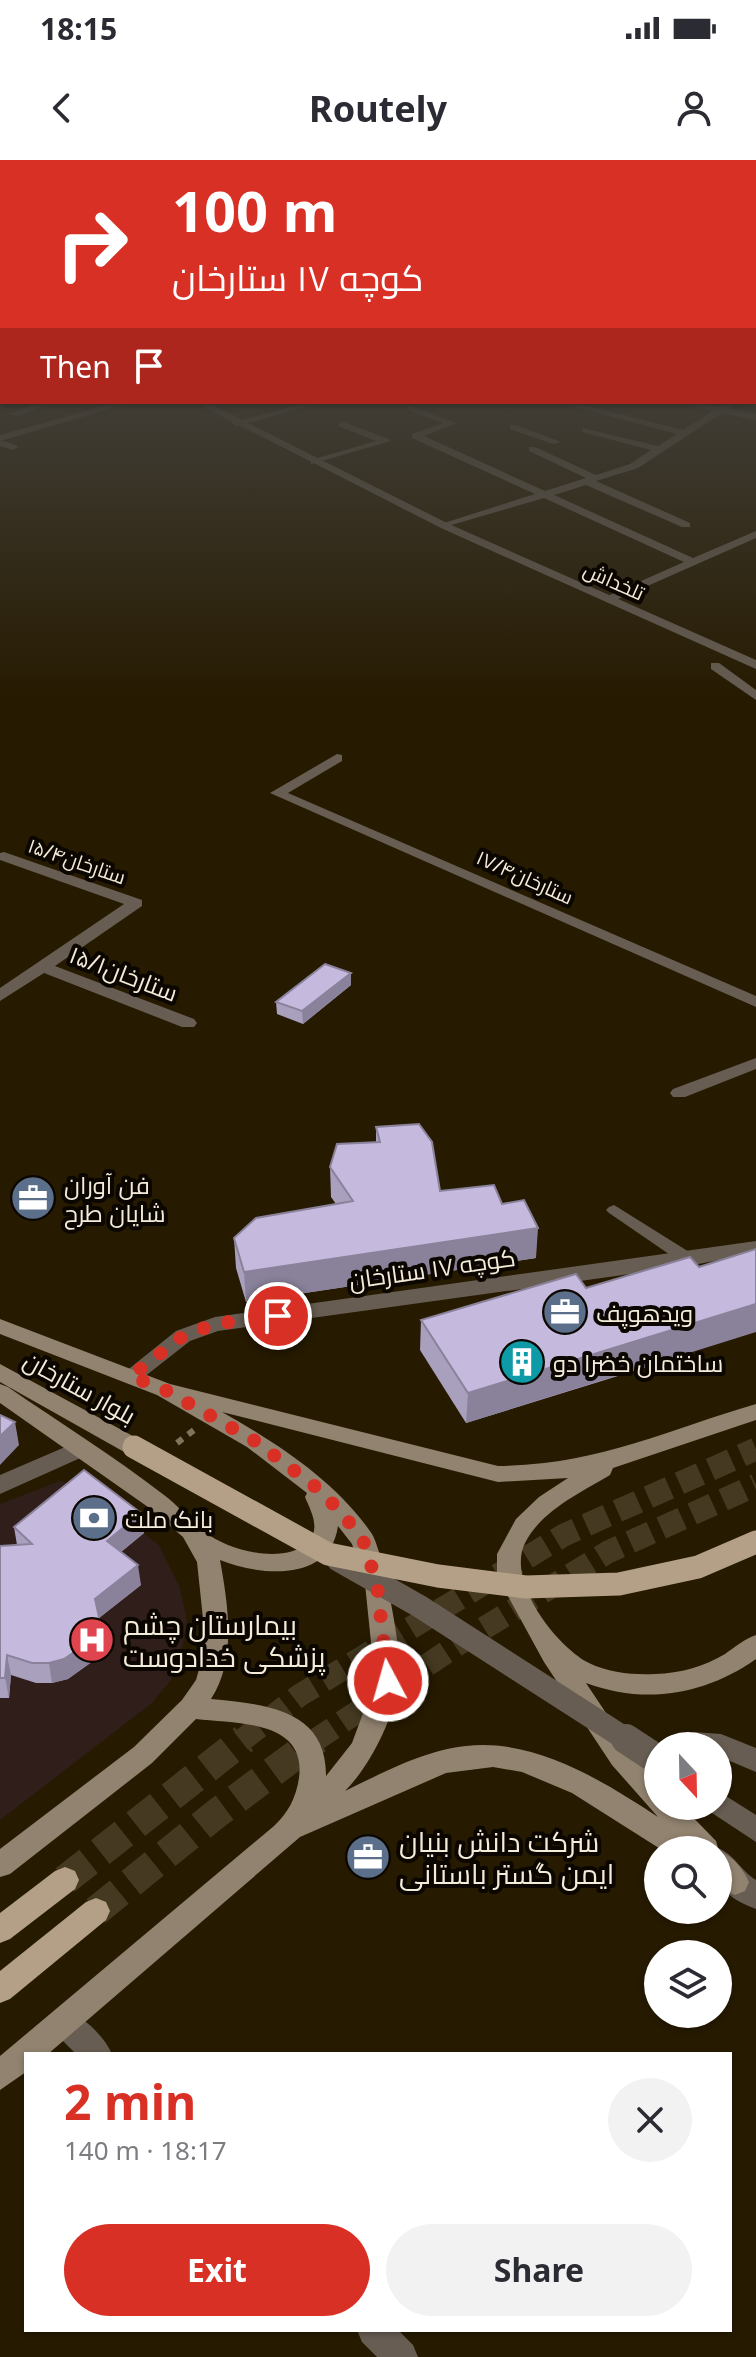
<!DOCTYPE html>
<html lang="en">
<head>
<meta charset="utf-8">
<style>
	:root { --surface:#fff; --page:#f2f2f3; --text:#2b2b33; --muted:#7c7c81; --accent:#d93025 }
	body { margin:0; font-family:"Noto Sans",Cairo,sans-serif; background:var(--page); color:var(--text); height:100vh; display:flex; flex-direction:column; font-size:30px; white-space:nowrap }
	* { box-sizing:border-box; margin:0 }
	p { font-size:26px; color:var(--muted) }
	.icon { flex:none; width:44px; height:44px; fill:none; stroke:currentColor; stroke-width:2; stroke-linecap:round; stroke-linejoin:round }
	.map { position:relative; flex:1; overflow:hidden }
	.sheet { position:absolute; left:24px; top:1892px; width:708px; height:280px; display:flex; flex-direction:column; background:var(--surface); border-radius:0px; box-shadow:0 2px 6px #0004 }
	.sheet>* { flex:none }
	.banner { position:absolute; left:0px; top:0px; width:756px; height:244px; box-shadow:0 2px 6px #0004; background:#d93025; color:#fff; overflow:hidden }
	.needle { width:52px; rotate:158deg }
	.tools { position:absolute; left:644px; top:1572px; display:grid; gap:16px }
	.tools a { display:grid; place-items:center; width:88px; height:88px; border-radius:50%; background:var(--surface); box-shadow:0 2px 6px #0004; font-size:40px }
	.pin { position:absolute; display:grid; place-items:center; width:68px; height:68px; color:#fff; margin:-34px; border:4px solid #fff; border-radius:50%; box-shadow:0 2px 8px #0007 }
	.me { position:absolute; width:88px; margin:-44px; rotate:354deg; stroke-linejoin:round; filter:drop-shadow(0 0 6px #0008) }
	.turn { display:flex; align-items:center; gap:28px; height:168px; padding:0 40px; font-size:36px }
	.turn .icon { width:104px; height:104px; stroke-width:2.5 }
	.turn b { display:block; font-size:56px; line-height:68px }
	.then { display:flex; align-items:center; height:76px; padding:0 40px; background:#0003; gap:16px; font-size:30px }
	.round { display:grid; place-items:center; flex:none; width:84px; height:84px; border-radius:42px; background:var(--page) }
	.summary { display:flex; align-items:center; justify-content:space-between; height:136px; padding:0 40px }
	h1 { font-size:48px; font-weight:700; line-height:60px; color:var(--accent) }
	.action { display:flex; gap:16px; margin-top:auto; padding:16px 40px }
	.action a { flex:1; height:92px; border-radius:48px; background:var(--accent); color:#fff; font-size:32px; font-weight:700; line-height:92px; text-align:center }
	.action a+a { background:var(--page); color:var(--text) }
	.status { display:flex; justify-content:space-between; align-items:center; height:56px; padding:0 40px; background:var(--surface); direction:ltr }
	.status svg { height:22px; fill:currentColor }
	header { display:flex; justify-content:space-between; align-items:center; height:104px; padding:0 40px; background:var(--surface); font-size:36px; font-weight:700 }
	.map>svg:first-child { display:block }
	.medical { fill:#301e1a }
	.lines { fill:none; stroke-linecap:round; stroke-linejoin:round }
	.primary-tunnel-far1 { stroke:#453a21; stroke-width:23; stroke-dasharray:23 11; stroke-linecap:butt }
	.primary-tunnel { stroke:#453a21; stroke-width:30; stroke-dasharray:30 15; stroke-linecap:butt }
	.path { stroke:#7f755f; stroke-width:6; stroke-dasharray:7 7; stroke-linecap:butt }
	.service { fill:#675d52; fill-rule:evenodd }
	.minor { fill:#675d52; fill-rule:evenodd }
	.tertiary { fill:#675d52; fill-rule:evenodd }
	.secondary { fill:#928370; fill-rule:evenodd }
	.primary { fill:#b3a087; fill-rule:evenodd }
	.tertiary-bridge-far1 { stroke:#675d52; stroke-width:23 }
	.tertiary-bridge { stroke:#675d52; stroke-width:30 }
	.primary-bridge { stroke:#b3a087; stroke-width:23 }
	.wall { fill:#a9a0be }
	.shaded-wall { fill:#8a829b }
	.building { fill:#c5badd; stroke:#8a829b; stroke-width:2 }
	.route { stroke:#d93025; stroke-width:14; stroke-dasharray:0 25.2 }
	.labels { text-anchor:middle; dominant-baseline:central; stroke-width:8; stroke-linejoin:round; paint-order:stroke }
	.far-street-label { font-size:20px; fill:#f4ecdb; stroke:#0b0600 }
	.street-label { font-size:24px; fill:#f4ecdb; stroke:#0b0600 }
	.poi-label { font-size:24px; fill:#f4ecdb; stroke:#0b0600; text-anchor:start }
	.near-poi-label { font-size:28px; fill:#f4ecdb; stroke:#0b0600; text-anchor:start }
</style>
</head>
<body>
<div class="status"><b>18:15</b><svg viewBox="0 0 49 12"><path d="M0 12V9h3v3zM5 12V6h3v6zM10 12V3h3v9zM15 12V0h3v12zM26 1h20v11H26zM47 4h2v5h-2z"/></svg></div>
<header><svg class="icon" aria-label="back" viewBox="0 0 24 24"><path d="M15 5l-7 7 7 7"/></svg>Routely<svg class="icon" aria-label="person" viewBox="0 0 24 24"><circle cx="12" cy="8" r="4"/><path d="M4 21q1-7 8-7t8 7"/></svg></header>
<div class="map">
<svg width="756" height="2197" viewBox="0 0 756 2197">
	<rect width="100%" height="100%" fill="#261a00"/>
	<polygon class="medical" points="60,1321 87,1330 159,1385 180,1428 187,1461 180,1499 171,1520 152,1543 0,1660 0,1344"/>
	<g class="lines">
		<g class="primary-tunnel-far1">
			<polyline points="241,1581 300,1535 564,1375 756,1289"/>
			<polyline points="314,1581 463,1481 608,1392 756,1325"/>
		</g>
		<g class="primary-tunnel">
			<polyline points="65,1720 244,1579"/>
			<polyline points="96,1751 216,1654 317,1579"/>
		</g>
		<polyline class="path" points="177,1283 194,1270"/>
		<polygon class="service" points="614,1045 694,1095 696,1099 694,1103 682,1103 609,1053 606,1050 609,1047"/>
		<g class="minor">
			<polygon points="42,242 57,242 17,256 9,254"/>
			<polygon points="118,242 133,242 0,281 0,275"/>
			<polygon points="310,242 326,242 236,266 231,263"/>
			<polygon points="556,242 572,242 683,270 713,251 681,242 719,246 726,242 737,242 729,248 756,254 756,260 722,253 638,308 596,321 690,363 690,367 682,367 586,325 554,335 693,398 756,371 756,378 609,443 605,441 605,437 684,402 544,338 441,368 441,364 535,334 412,278 412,274 443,263 408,250 408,246 457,263 424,276 545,331 586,318 529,291 529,287 535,287 596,315 630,304 651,290 582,272 582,268 658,286 677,274"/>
			<polygon points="341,261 389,279 391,281 311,304 311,300 376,281 338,266"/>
			<polygon points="510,265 516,265 561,282 553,284 510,269"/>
			<polygon points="711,503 719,503 756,530 756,540 711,509"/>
			<polygon points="337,594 342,595 342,601 288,633 756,836 756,847 270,633"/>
			<polygon points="4,692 142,740 142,746 55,806 194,859 197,863 194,867 182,867 44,813 0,841 0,828 124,744 0,700 0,693"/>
			<polygon points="756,898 756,909 685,937 673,937 670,933 673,929"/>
			<polygon points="756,1081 756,1093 688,1106 218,1171 190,1181 139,1221 123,1221 120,1216 176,1171 215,1157"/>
			<polygon points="79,1281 87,1283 90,1289 87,1295 0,1334 0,1315"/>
			<path d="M65,1849c18,7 39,27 47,45h-36l-21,-21 -5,-10 5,-10z"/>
			<polygon points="357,2170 398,2170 413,2185 418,2197 377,2197 362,2182"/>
		</g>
		<g class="tertiary">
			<polygon points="194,242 206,242 449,364 756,500 756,509 441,368"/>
			<polygon points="0,280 16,285 18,287 13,290 0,286"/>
			<polygon points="694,1572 721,1574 756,1588 756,1612 718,1596 718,1586 671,1586 675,1578"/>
			<polygon points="718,1631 756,1655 756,1682 709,1651 706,1646 718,1646"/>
			<path d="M718,1688c16,6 23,23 38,32v29c-36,-14 -38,-23 -38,-59h-6z"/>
		</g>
		<g class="secondary">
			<path d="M0,1159l170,65 328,82c99,-1 166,-35 258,-62v16l-143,48 -3,7c-30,18 -69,36 -85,68 -19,38 31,103 64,120 20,10 45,12 66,11 26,-1 48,-7 70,-20 10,-7 19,-15 31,-19v24c-51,36 -111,46 -170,24l44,66 28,30v27h24l34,35 3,10c14,5 24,18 30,31l-4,9 -10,4 -10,-4 -7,-8v-33h-56l-90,-57 -50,-21 -29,-5 -47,6 -146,64 -252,217h-22v18l-26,18v-34l274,-230c14,-13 22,-28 25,-48 8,-59 -64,-54 -103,-59l-44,44 -142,111 -10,3v-28l134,-102 48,-47 14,-20 6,-21 2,-31 -7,-66 -14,-25 -35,-30 -148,-104v-19l8,3c52,36 106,69 156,108 15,11 27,27 41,37 23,19 80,33 103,10 13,-13 3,-31 -3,-45l2,-4 -60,-46 -90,-52 -157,-61zM222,1252l276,70 70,-4 -29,19 -23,22 -19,35v22l47,86 68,103 46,52c-55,-36 -123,-79 -192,-71 -41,4 -84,27 -121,45 26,-26 47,-71 55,-108 4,-21 -16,-129 -28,-149 -36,-53 -95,-91 -150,-122zM338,1366l14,18 13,40 10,97 -23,62 -26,33c1,-68 -64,-72 -115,-77 26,-40 17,-94 9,-139 40,16 110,23 118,-34z"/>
			<polygon points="0,1204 142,1281 145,1287 142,1293 134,1295 126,1293 0,1222"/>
		</g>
		<g class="primary">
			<polygon points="65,1707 75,1711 79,1720 75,1729 10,1779 0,1783 0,1753 55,1711"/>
			<polygon points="96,1738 106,1742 110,1751 106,1760 10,1839 0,1843 0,1811 86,1742"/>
		</g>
		<polyline class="tertiary-bridge-far1" points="338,1400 419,1446 629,1581"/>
		<polyline class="tertiary-bridge" points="626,1579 658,1600"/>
		<polyline class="primary-bridge" points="134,1287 328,1394 438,1416 526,1427 619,1424 698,1407 756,1382"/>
	</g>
	<g class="wall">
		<polygon points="351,813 351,825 303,864 277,854 276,842"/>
		<polygon points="376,967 440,1031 502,1044 536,1098 246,1142 236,1108 234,1078 336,1044 331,1037 330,1007 376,982"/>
		<polygon points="421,1160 676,1198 466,1263 420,1190"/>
		<polygon points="141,1353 144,1373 121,1392 141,1425 99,1458 102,1477 100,1490 93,1501 68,1519 52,1523 36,1523 11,1515 9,1538 0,1538 0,1386 17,1385 14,1367"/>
	</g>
	<g class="shaded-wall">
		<polygon points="351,813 351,825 303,864 302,851"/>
		<polygon points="538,1068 536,1098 246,1142 244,1112"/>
		<polygon points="756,1144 756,1172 466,1263 468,1233"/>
		<polygon points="15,1262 19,1285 0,1305 0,1276"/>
		<polygon points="141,1353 144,1373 110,1401 107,1381"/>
		<polygon points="138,1405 141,1425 99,1458 102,1477 100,1490 93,1501 68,1519 52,1523 49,1503 95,1439"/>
		<polygon points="7,1495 11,1515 9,1538 5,1518"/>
	</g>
	<g class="building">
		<polygon points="325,804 351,813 302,851 276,842"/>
		<polygon points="419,964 432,982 440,1031 494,1025 502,1044 524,1040 538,1068 244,1112 234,1078 256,1058 353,1041 330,1007 337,984 380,982 376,967"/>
		<polygon points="756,1089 756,1144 468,1233 421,1160 576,1114 586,1128 690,1097 699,1107"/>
		<polygon points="0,1255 15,1262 0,1276"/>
		<polygon points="84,1310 141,1353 107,1381 138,1405 95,1439 99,1457 97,1470 90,1481 64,1499 49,1503 32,1503 7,1495 5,1518 0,1518 0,1386 32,1384 14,1367"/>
	</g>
	<linearGradient id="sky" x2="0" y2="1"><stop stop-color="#150e00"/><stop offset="0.43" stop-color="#413e37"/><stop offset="1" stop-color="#413e37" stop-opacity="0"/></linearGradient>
	<rect width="756" height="543" fill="url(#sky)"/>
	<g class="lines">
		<polyline class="route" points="278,1156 215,1164 183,1176 131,1216 165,1230 255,1281 321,1331 344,1356 363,1380 377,1424 388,1521"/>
	</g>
	<defs>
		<g id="office-disc" transform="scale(2.3)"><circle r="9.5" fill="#5c6f8a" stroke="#0b0600"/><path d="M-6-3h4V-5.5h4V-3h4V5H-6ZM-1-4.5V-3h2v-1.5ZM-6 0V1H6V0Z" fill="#fff"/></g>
		<g id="building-disc" transform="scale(2.3)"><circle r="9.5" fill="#0f9aa8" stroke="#0b0600"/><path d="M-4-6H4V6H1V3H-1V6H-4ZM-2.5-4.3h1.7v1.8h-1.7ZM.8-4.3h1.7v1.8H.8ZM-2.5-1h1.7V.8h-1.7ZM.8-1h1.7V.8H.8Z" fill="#fff"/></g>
		<g id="bank-disc" transform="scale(2.3)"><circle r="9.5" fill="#5c6f8a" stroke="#0b0600"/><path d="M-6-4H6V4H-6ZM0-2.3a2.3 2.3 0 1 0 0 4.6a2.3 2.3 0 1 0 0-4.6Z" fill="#fff"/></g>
		<g id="hospital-disc" transform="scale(2.3)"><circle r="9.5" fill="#e0444e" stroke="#0b0600"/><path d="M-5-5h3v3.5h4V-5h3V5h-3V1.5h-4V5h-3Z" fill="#fff"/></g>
	</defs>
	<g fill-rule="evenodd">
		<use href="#office-disc" x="33" y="1038"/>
		<use href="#office-disc" x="565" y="1152"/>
		<use href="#building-disc" x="522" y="1202"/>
		<use href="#bank-disc" x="94" y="1358"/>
		<use href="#hospital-disc" x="92" y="1480"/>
		<use href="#office-disc" x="368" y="1697"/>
	</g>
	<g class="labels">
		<g class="far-street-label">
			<text transform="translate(614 421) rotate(24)">تلخداش</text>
			<text transform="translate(77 701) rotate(19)">ستارخان۱۵/۴</text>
			<text transform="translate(525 717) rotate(24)">ستارخان۱۷/۴</text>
		</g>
		<g class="street-label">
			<text transform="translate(124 813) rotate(21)">ستارخان۱۵/۱</text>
			<text transform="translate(432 1108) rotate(-8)">کوچه ۱۷ ستارخان</text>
			<text transform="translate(80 1227) rotate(29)">بلوار ستارخان</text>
		</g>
		<g class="poi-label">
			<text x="64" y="1024">فن آوران<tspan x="64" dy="28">شایان طرح</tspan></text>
			<text x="596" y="1152">ویدهوپف</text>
			<text x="553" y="1202">ساختمان خضرا دو</text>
			<text x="125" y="1358">بانک ملت</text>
		</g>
		<g class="near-poi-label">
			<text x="123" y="1464">بیمارستان چشم<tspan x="123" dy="32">پزشکی خدادوست</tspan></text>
			<text x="399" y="1681">شرکت دانش بنیان<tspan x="399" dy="32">ایمن گستر باستانی</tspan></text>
		</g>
	</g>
</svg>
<div class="tools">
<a><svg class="needle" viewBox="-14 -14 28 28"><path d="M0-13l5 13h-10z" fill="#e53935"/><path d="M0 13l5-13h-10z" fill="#7c7c81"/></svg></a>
<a><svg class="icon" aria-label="search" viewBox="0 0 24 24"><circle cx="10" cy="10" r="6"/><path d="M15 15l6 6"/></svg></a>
<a><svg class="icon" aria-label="layers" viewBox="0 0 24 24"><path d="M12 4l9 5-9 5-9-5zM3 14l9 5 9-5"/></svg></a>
</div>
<div class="pin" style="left:278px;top:1156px;background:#d93025"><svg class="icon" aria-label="arrive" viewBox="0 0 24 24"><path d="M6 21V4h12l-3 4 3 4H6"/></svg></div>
<svg class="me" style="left:388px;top:1521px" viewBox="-20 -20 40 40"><circle r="17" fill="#d93025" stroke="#fff" stroke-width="3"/><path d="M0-11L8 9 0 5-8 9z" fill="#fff"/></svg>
<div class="banner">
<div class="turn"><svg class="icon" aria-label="right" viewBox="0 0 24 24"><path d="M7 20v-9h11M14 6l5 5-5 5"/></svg><div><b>100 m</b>کوچه ۱۷ ستارخان</div></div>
<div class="then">Then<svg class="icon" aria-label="arrive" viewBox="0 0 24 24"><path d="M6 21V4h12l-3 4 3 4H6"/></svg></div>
</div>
<section class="sheet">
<div class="summary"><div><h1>2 min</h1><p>140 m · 18:17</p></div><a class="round"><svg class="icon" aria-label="close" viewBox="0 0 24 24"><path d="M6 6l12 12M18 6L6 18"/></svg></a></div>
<div class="action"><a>Exit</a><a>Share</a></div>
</section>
</div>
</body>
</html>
